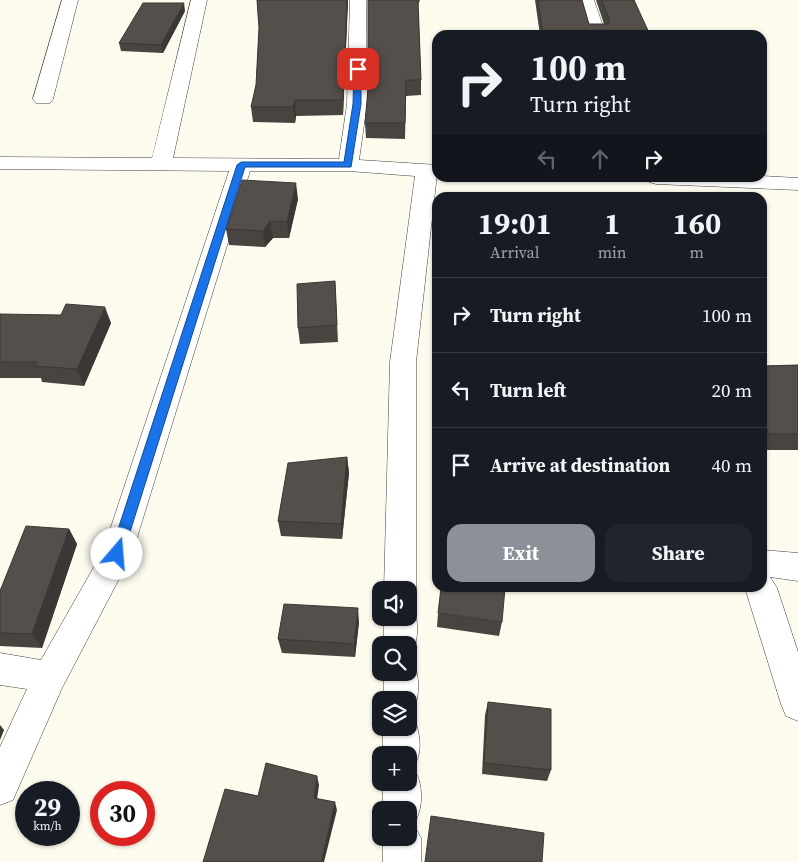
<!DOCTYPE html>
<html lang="en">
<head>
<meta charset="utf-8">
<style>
	:root { --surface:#171b24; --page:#20242c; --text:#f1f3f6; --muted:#9ea1a6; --line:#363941; --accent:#8c9099 }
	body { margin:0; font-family:"Source Serif 4",serif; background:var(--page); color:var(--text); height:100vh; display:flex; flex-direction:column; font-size:19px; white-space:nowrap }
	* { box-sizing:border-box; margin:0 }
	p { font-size:16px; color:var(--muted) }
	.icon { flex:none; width:28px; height:28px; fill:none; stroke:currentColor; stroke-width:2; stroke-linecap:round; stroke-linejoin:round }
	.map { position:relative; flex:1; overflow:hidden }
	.drawer { position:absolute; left:432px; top:192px; width:335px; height:400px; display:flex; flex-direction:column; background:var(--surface); border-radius:15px; box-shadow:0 1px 4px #0004 }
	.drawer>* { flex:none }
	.hud { position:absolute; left:432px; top:30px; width:335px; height:152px; border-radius:15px; box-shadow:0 1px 4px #0004; background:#171b24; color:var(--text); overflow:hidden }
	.tools { position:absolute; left:372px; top:581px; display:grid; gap:10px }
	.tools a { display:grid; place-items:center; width:45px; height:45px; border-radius:10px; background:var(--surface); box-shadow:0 1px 4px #0004; font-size:25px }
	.speed { position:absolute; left:15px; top:781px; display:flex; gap:10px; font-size:25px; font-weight:700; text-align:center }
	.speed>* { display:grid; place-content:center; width:65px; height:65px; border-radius:50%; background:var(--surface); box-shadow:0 1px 4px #0004; line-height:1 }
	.speed small { font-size:12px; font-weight:400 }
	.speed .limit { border:8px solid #d22; background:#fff; color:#111 }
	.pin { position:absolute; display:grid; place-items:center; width:42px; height:42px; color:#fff; margin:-21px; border-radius:10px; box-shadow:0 2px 8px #0006 }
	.me { position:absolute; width:55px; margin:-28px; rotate:18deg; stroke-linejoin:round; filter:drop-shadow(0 0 4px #0008) }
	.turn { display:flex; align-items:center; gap:18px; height:105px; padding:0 15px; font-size:22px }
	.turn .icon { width:65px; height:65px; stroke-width:2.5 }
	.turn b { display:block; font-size:35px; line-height:42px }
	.lanes { display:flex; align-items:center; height:48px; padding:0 15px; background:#0003; justify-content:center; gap:25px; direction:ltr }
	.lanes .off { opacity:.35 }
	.eta { display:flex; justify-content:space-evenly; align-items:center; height:85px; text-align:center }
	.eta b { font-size:30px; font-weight:700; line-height:35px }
	.action { display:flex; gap:10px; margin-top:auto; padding:10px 15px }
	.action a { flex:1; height:58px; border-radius:15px; background:var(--accent); color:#fff; font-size:20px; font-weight:700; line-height:58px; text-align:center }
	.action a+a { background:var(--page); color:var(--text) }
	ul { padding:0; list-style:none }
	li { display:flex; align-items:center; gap:15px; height:75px; padding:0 15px; border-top:1px solid var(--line) }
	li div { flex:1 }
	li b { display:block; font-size:19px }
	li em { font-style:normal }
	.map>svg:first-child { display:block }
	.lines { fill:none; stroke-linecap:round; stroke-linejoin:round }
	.minor-casing { stroke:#3f3f3f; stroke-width:1 }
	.minor { fill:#fff; fill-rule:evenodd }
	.wall { fill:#484440 }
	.shaded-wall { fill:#3b3734 }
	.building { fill:#544f4a; stroke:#3b3734 }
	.route { fill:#1a73e8; stroke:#114b97 }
</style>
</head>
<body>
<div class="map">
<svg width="798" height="862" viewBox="0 0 798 862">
	<rect width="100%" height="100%" fill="#fdfbee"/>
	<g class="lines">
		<g class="minor-casing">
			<g id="minor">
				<polygon points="62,0 78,0 53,99 50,103 36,103 33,99"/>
				<polygon points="191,0 207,0 173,158 339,159 347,104 350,0 366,0 367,104 359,160 438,165 416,362 416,590 409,601 409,590 384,590 390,362 415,176 348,171 250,171 132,554 62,688 13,800 0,805 0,747 27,689 0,685 0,653 41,660 103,551 229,171 0,169 0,157 152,158"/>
				<polygon points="578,0 594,0 606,35 588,35"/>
				<polygon points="762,176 798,178 798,190 656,184 649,182 645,178"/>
				<polygon points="762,550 798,553 798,581 770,577 777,588 798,652 798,721 786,716 781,704 745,588 762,588"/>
				<path d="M409,607c13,9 8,36 3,49l-3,1v-12h-25v-27h25z"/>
				<path d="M409,659l4,2c7,16 7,34 0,51l-4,2v-14h-25v-28h25z"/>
				<path d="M409,714l4,2c7,15 11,39 -1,52 12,11 12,44 1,56l8,14v24h-38v-24h26v-28h-26v-28h26v-27h-26v-27h26z"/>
			</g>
		</g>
		<use href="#minor" class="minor"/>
	</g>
	<g class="wall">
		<polygon points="257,0 348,0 343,115 296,116 295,123 253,122 251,107 256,85 259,28"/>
		<polygon points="368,0 420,0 418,5 421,80 421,95 406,96 405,139 366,138 365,123 368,89"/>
		<polygon points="535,0 582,0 589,24 604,24 596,0 634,0 650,35 540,35"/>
		<polygon points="185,11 163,53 121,51 119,43"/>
		<polygon points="298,199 289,238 273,238 265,247 229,245 226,229"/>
		<polygon points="335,281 338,342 300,344 298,328"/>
		<polygon points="0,314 111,323 84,386 42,382 41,378 0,378"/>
		<polygon points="798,365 798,450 762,450 762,366"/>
		<polygon points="347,457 349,473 342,539 281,536 278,521"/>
		<polygon points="69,529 77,544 42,648 0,646 0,591"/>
		<polygon points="438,613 502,622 499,636 437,627"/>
		<polygon points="359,622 355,657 282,653 278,639"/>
		<polygon points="488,702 551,770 547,781 482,774 485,715"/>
	</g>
	<g class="shaded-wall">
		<polygon points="347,0 348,0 343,115 343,100"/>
		<polygon points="184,3 185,11 163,53 161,45"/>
		<polygon points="295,100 296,116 295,123 293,107"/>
		<polygon points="296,183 298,199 289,238 287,222"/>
		<polygon points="270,221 273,238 265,247 263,231"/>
		<polygon points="105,307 111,323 84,386 77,369"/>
		<polygon points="347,457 349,473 342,539 341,524"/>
		<polygon points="69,529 77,544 42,648 32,634"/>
		<polygon points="358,608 359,622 355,657 354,644"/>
		<polygon points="0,725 4,730 0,740"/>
		<polygon points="317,776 319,785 316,807 314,798"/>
		<polygon points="335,802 337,810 324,862 321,862"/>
	</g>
	<g class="building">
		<polygon points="257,0 347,0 343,100 295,100 293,107 251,107 256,85 259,28"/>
		<polygon points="368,0 418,0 421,80 406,80 405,123 365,123 368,89"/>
		<polygon points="538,0 582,0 589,24 608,24 610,22 602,0 634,0 650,35 543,35"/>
		<polygon points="143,3 184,3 161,45 119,43"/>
		<polygon points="242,180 296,183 287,222 270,221 263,231 226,229"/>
		<polygon points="335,281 337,325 298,328 297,284"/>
		<polygon points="66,304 105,307 77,369 35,366 37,362 0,362 0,314 61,315"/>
		<polygon points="798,365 798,434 769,434 762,417 762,366"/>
		<polygon points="347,457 341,524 278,521 288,463"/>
		<polygon points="26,526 69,529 32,634 0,633 0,591"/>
		<polygon points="441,588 505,588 502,622 438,613"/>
		<polygon points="284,604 358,608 354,644 278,639"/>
		<polygon points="488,702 551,709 551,770 484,763"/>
		<polygon points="266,763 317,776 314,798 335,802 321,862 203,862 225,789 258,796"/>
		<polygon points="431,816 544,833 542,862 425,862"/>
	</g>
	<polygon class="route" points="358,67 361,69 361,104 351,167 245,167 123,554 117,559 112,558 110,554 237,165 241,162 344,162 353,104 354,69"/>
</svg>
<div class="tools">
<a><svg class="icon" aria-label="sound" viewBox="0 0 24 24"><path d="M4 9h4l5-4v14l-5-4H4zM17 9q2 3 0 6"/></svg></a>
<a><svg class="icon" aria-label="search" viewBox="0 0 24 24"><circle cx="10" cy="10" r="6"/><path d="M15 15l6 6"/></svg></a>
<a><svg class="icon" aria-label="layers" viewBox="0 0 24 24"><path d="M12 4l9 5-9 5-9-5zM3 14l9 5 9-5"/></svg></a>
<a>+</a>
<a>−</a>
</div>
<div class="speed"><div>29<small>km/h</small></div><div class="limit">30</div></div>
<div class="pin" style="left:358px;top:69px;background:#d93025"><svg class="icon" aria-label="arrive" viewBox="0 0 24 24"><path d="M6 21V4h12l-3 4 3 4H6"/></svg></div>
<svg class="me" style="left:117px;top:554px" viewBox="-20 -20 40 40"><circle r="19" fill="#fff"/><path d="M0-13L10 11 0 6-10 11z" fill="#1a73e8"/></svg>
<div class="hud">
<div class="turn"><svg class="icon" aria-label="right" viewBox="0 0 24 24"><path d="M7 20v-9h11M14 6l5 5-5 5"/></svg><div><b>100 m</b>Turn right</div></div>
<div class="lanes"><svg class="icon off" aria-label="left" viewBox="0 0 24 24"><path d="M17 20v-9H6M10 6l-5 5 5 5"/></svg><svg class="icon off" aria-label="ahead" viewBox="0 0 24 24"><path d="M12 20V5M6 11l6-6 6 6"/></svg><svg class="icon" aria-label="right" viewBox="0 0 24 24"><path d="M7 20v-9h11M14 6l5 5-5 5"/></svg></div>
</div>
<section class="drawer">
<div class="eta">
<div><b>19:01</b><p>Arrival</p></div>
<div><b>1</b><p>min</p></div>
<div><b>160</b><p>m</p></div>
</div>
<ul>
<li><svg class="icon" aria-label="right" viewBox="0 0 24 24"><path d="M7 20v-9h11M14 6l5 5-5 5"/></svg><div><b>Turn right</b></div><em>100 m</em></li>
<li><svg class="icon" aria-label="left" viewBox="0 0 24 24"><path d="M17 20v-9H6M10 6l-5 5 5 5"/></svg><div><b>Turn left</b></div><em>20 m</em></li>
<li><svg class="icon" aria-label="arrive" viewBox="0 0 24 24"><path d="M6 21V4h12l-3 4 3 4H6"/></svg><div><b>Arrive at destination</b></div><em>40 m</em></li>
</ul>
<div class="action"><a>Exit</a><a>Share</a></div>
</section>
</div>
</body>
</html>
